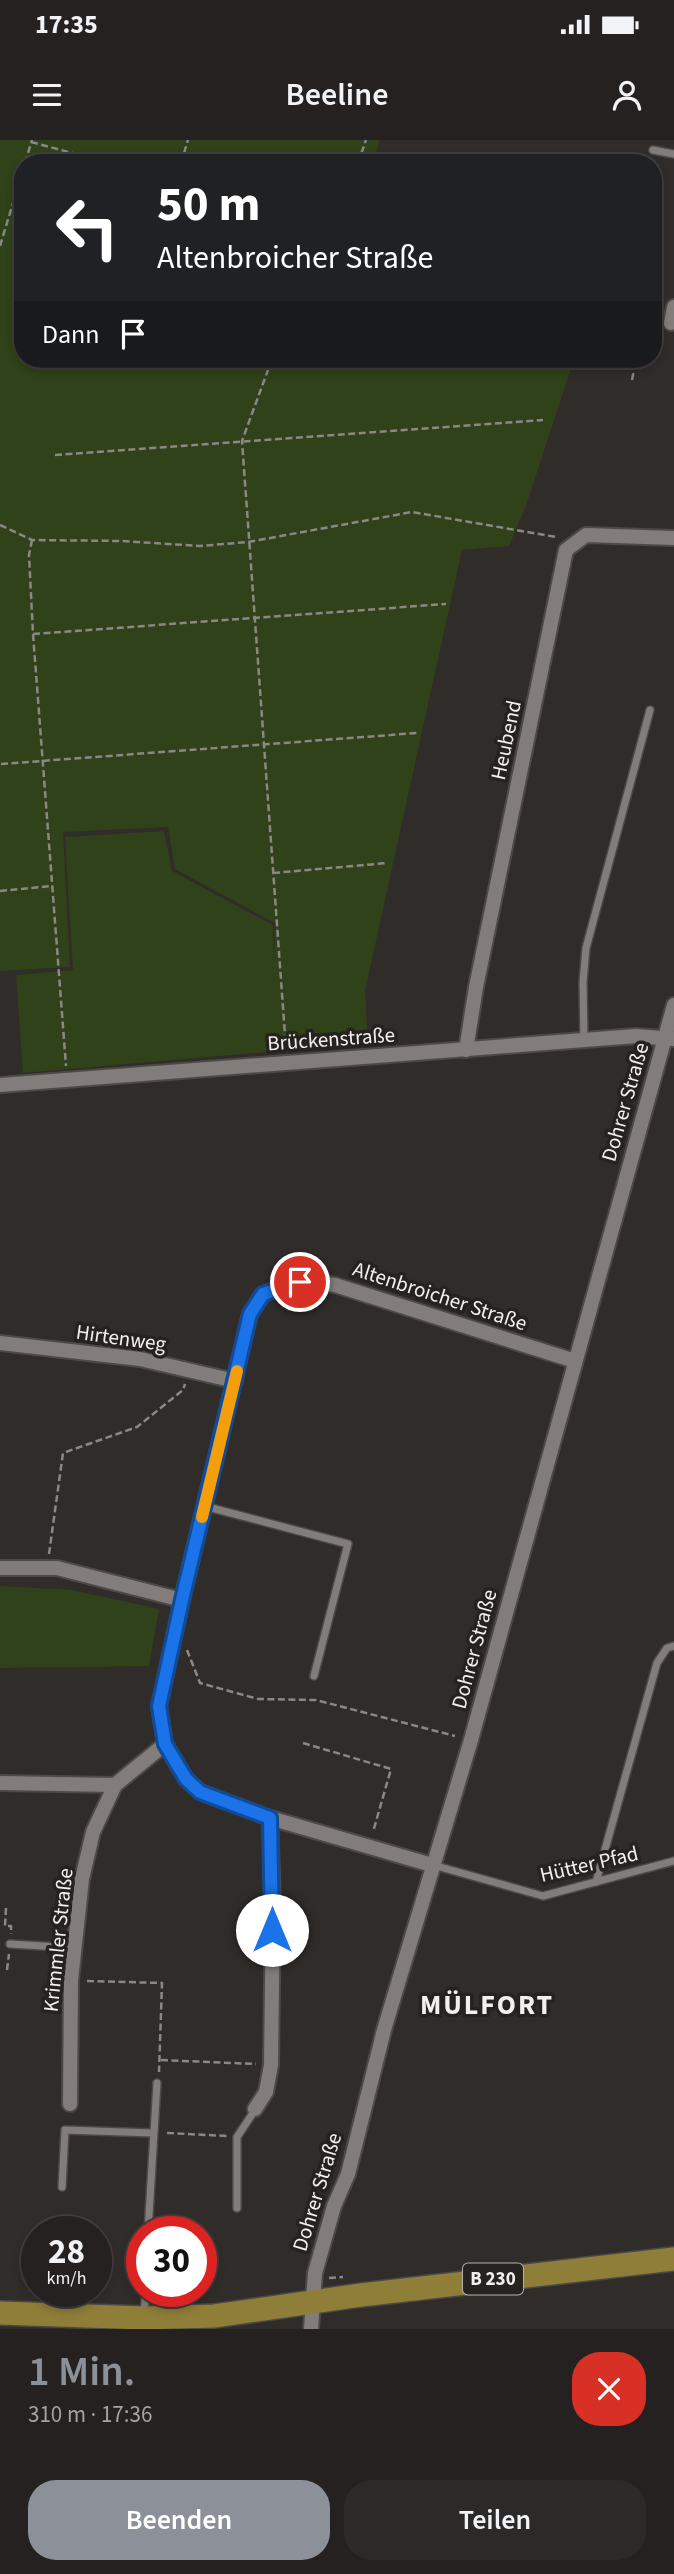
<!DOCTYPE html>
<html lang="de">
<head>
<meta charset="utf-8">
<style>
	:root { --surface:#242120; --page:#2c2929; --text:#f1f3f6; --muted:#a3a3a5; --line:#413e3e; --accent:#8c9099 }
	body { margin:0; font-family:"Source Sans 3",sans-serif; background:var(--page); color:var(--text); height:100vh; display:flex; flex-direction:column; font-size:26px; white-space:nowrap }
	* { box-sizing:border-box; margin:0 }
	p { font-size:23px; color:var(--muted) }
	.icon { flex:none; width:38px; height:38px; fill:none; stroke:currentColor; stroke-width:2; stroke-linecap:round; stroke-linejoin:round }
	.map { position:relative; height:2189px; overflow:hidden }
	.sheet { display:flex; flex-direction:column; background:var(--surface); flex:1 }
	.sheet>* { flex:none }
	.top-card { position:absolute; left:14px; top:14px; width:648px; height:214px; border-radius:28px; box-shadow:0 4px 10px #0003,0 0 0 2px var(--line); background:#202124; color:#fff; overflow:hidden }
	.speed { position:absolute; left:21px; top:2076px; display:flex; gap:14px; font-size:35px; font-weight:700; text-align:center }
	.speed>* { display:grid; place-content:center; width:91px; height:91px; border-radius:50%; background:var(--surface); box-shadow:0 4px 10px #0003,0 0 0 2px var(--line); line-height:1 }
	.speed small { font-size:18px; font-weight:400 }
	.speed .limit { border:10px solid #d22; background:#fff; color:#111 }
	.pin { position:absolute; display:grid; place-items:center; width:60px; height:60px; color:#fff; margin:-30px; border:4px solid #fff; border-radius:50%; box-shadow:0 2px 7px #0007 }
	.me { position:absolute; width:77px; margin:-38px; rotate:0deg; stroke-linejoin:round; filter:drop-shadow(0 0 5px #0008) }
	.turn { display:flex; align-items:center; gap:24px; height:147px; padding:0 28px; font-size:32px }
	.turn .icon { width:91px; height:91px; stroke-width:2.5 }
	.turn b { display:block; font-size:49px; line-height:60px }
	.then { display:flex; align-items:center; height:66px; padding:0 28px; background:#0003; gap:14px; font-size:26px }
	.round { display:grid; place-items:center; flex:none; width:74px; height:74px; border-radius:28px; background:var(--page) }
	.head { display:flex; align-items:center; justify-content:space-between; height:119px; padding:0 28px }
	h1 { font-size:42px; font-weight:600; line-height:52px; color:var(--accent) }
	.button { display:flex; gap:14px; margin-top:auto; padding:14px 28px }
	.button a { flex:1; height:80px; border-radius:28px; background:var(--accent); color:#fff; font-size:28px; font-weight:600; line-height:80px; text-align:center }
	.button a+a { background:var(--page); color:var(--text) }
	.status { display:flex; justify-content:space-between; align-items:center; height:49px; padding:0 35px; background:var(--surface); direction:ltr }
	.status svg { height:19px; fill:currentColor }
	header { display:flex; justify-content:space-between; align-items:center; height:91px; padding:0 28px; background:var(--surface); font-size:32px; font-weight:600 }
	.map>svg:first-child { display:block }
	.green { fill:#2f4219 }
	.lines { fill:none; stroke-linecap:round; stroke-linejoin:round }
	.service-casing { stroke:#4c4948; stroke-width:10 }
	.minor-casing { stroke:#4c4948; stroke-width:18 }
	.primary-casing { stroke:#4c4948; stroke-width:26 }
	.path { stroke:#8a8785; stroke-width:2.5; stroke-dasharray:7 3.5; stroke-linecap:butt }
	.service { stroke:#827d7b; stroke-width:7 }
	.minor { stroke:#827d7b; stroke-width:14 }
	.primary { stroke:#8f7e38; stroke-width:23 }
	.route-casing { stroke:#114b97; stroke-width:18 }
	.route { stroke:#1a73e8; stroke-width:12 }
	.slow { stroke:#f59e0b; stroke-width:12 }
	.labels { text-anchor:middle; dominant-baseline:central; stroke-width:7; stroke-linejoin:round; paint-order:stroke }
	.shield { fill:#262220; stroke:#b5b2b0; stroke-width:2 }
	.shield-label { font-size:19px; font-weight:bold; fill:#f2efee }
	.street-label { font-size:21px; fill:#f2efee; stroke:#262220 }
	.district-label { font-size:28px; font-weight:bold; letter-spacing:2px; fill:#f2efee; stroke:#262220 }
</style>
</head>
<body>
<div class="status"><b>17:35</b><svg viewBox="0 0 49 12"><path d="M0 12V9h3v3zM5 12V6h3v6zM10 12V3h3v9zM15 12V0h3v12zM26 1h20v11H26zM47 4h2v5h-2z"/></svg></div>
<header><svg class="icon" aria-label="menu" viewBox="0 0 24 24"><path d="M4 6h16M4 12h16M4 18h16"/></svg>Beeline<svg class="icon" aria-label="person" viewBox="0 0 24 24"><circle cx="12" cy="8" r="4"/><path d="M4 21q1-7 8-7t8 7"/></svg></header>
<div class="map">
<svg width="674" height="2189" viewBox="0 0 674 2189">
	<rect width="100%" height="100%" fill="#302c2a"/>
	<g class="green">
		<polygon points="0,0 380,0 373,23 23,23 23,219 574,219 526,366 509,406 462,410 365,851 368,903 23,933 16,835 73,830 65,697 164,691 172,731 273,785 274,824 275,783 175,729 168,687 63,692 70,827 0,831"/>
		<polygon points="0,1446 72,1450 159,1469 149,1526 0,1528"/>
	</g>
	<g class="lines">
		<g class="service-casing">
			<g id="service">
				<polyline points="653,10 674,14"/>
				<polyline points="584,900 583,842 586,808 650,570"/>
				<polyline points="204,1366 348,1404 314,1536"/>
				<polyline points="433,1725 543,1756 674,1721"/>
				<polyline points="596,1742 657,1523 667,1508 674,1506"/>
				<polyline points="10,1804 75,1808"/>
				<polyline points="62,2047 65,1990 153,1993"/>
				<polyline points="237,2068 237,1997 255,1970"/>
				<polyline points="148,2091 157,1943"/>
				<polyline points="144,2173 146,2151"/>
			</g>
		</g>
		<g class="minor-casing">
			<g id="minor">
				<polyline points="671,183 674,167"/>
				<polyline points="466,910 476,847 566,410 586,395 674,398"/>
				<polyline points="0,945 636,896 673,899"/>
				<polyline points="0,1203 140,1219 235,1241"/>
				<polyline points="0,1428 57,1428 182,1460"/>
				<polyline points="0,1643 115,1645"/>
				<polyline points="432,1725 270,1678 200,1652 186,1639 165,1604 159,1566 182,1460 250,1174 263,1154 300,1141 335,1145 575,1221"/>
				<polyline points="70,1964 71,1840 82,1739 93,1692 115,1645 165,1604"/>
				<polyline points="255,1969 266,1952 271,1925 273,1764 270,1678"/>
				<polyline points="311,2189 315,2133 334,2066 348,2034 384,1890 471,1600 674,865"/>
			</g>
		</g>
		<g class="primary-casing">
			<polyline id="primary" points="0,2173 144,2178 214,2176 361,2155 674,2119"/>
		</g>
		<g class="path">
			<polyline points="31,2 110,23"/>
			<polyline points="25,23 32,0"/>
			<polyline points="181,23 188,0"/>
			<polyline points="358,23 366,0"/>
			<polyline points="0,106 23,30"/>
			<polyline points="272,219 242,301 286,909"/>
			<polyline points="632,240 636,219"/>
			<polyline points="55,315 543,280"/>
			<polyline points="0,385 32,400 122,401 200,406 248,402 412,372 556,397"/>
			<polyline points="32,400 29,415 33,494 66,926"/>
			<polyline points="33,494 446,464"/>
			<polyline points="1,624 417,593"/>
			<polyline points="273,733 387,723"/>
			<polyline points="0,751 52,746"/>
			<polyline points="49,1414 63,1313 137,1287 183,1250 185,1244"/>
			<polyline points="187,1510 200,1543 258,1559 316,1560 455,1596"/>
			<polyline points="303,1603 391,1629 373,1692"/>
			<polyline points="6,1768 5,1786 11,1786 11,1794"/>
			<polyline points="7,1830 9,1814"/>
			<polyline points="87,1841 162,1843 159,1932"/>
			<polyline points="161,1920 256,1924"/>
			<polyline points="167,1993 227,1996"/>
			<polyline points="329,2138 343,2137"/>
		</g>
		<use href="#service" class="service"/>
		<use href="#minor" class="minor"/>
		<use href="#primary" class="primary"/>
	</g>
	<g class="lines">
		<g class="route-casing">
			<polyline id="route" points="272,1790 270,1678 200,1652 186,1639 165,1604 159,1566 182,1460 250,1174 263,1154 300,1142"/>
		</g>
		<use href="#route" class="route"/>
		<polyline class="slow" points="202,1377 237,1231"/>
	</g>
	<g class="labels">
		<rect class="shield" x="463" y="2123.5" width="60" height="31" rx="5"/>
		<g class="shield-label">
			<text x="493" y="2139">B 230</text>
		</g>
		<g class="street-label">
			<text transform="translate(506 600) rotate(-78)">Heubend</text>
			<text transform="translate(331 899) rotate(-4)">Brückenstraße</text>
			<text transform="translate(625 962) rotate(-74)">Dohrer Straße</text>
			<text transform="translate(440 1156) rotate(18)">Altenbroicher Straße</text>
			<text transform="translate(121 1198) rotate(8)">Hirtenweg</text>
			<text transform="translate(474 1509) rotate(-75)">Dohrer Straße</text>
			<text transform="translate(589 1724) rotate(-13)">Hütter Pfad</text>
			<text transform="translate(58 1800) rotate(-84)">Krimmler Straße</text>
			<text transform="translate(317 2052) rotate(-73)">Dohrer Straße</text>
		</g>
		<g class="district-label">
			<text x="487" y="1865">MÜLFORT</text>
		</g>
	</g>
</svg>
<div class="speed"><div>28<small>km/h</small></div><div class="limit">30</div></div>
<div class="pin" style="left:300px;top:1142px;background:#d93025"><svg class="icon" aria-label="arrive" viewBox="0 0 24 24"><path d="M6 21V4h12l-3 4 3 4H6"/></svg></div>
<svg class="me" style="left:272px;top:1790px" viewBox="-20 -20 40 40"><circle r="19" fill="#fff"/><path d="M0-13L10 11 0 6-10 11z" fill="#1a73e8"/></svg>
<div class="top-card">
<div class="turn"><svg class="icon" aria-label="left" viewBox="0 0 24 24"><path d="M17 20v-9H6M10 6l-5 5 5 5"/></svg><div><b>50 m</b>Altenbroicher Straße</div></div>
<div class="then">Dann<svg class="icon" aria-label="arrive" viewBox="0 0 24 24"><path d="M6 21V4h12l-3 4 3 4H6"/></svg></div>
</div>
</div>
<section class="sheet">
<div class="head"><div><h1>1 Min.</h1><p>310 m · 17:36</p></div><a class="round" style="background:#d93025;color:#fff"><svg class="icon" aria-label="close" viewBox="0 0 24 24"><path d="M6 6l12 12M18 6L6 18"/></svg></a></div>
<div class="button"><a>Beenden</a><a>Teilen</a></div>
</section>
</body>
</html>
